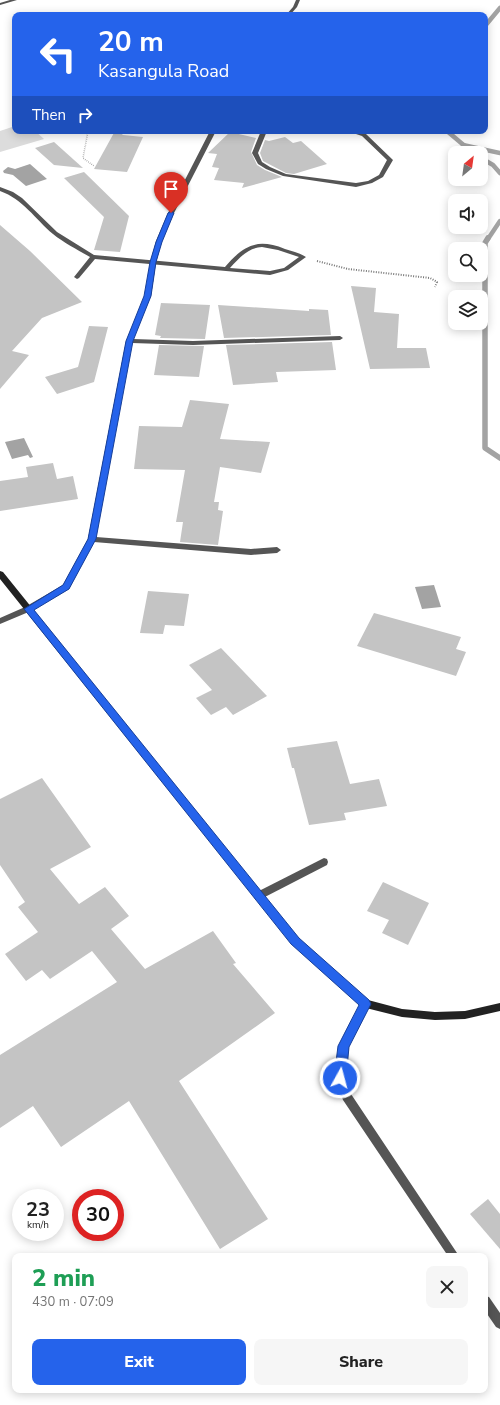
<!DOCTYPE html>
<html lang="en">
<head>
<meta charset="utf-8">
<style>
	:root { --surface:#fff; --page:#f6f6f6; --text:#222; --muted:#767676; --accent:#2563eb }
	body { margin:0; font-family:"Nunito Sans",sans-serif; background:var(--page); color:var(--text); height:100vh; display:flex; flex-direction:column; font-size:15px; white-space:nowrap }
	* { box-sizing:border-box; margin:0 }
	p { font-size:13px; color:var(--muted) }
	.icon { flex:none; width:22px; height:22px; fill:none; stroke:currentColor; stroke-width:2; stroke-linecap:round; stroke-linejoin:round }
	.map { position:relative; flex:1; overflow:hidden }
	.panel { position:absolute; left:12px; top:1253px; width:476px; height:140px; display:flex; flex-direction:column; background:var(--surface); border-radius:8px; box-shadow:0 2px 10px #0003 }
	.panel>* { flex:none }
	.guide { position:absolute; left:12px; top:12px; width:476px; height:122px; border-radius:8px; box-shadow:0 2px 10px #0003; background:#2563eb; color:#fff; overflow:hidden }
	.needle { width:26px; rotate:29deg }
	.controls { position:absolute; left:448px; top:146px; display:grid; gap:8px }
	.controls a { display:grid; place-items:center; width:40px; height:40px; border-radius:8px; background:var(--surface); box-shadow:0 2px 10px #0003; font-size:20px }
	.speed { position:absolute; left:12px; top:1189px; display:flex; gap:8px; font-size:20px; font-weight:700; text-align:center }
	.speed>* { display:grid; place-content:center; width:52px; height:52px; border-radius:50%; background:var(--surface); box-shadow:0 2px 10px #0003; line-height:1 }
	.speed small { font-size:10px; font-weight:400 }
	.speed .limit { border:6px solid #d22; background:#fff; color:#111 }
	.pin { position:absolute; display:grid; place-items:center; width:34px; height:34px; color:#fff; margin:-41px -17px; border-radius:50% 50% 50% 0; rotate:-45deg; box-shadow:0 0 4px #0007 }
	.pin .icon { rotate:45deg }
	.me { position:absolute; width:44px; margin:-22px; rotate:7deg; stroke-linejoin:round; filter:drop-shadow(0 0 3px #0008) }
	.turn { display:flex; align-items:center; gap:14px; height:84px; padding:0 20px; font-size:18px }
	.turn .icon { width:52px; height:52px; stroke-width:2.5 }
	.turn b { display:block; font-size:28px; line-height:34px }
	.then { display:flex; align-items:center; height:38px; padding:0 20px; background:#0003; gap:8px; font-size:15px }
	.round { display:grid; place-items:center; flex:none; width:42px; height:42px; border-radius:8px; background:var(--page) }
	.summary { display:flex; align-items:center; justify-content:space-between; height:68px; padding:0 20px }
	h1 { font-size:24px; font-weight:800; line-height:30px; color:#1e9e55 }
	.button { display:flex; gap:8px; margin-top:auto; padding:8px 20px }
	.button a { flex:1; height:46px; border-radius:8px; background:var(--accent); color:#fff; font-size:16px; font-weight:800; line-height:46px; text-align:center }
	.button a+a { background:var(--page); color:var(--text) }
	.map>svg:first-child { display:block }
	.green { fill:#dcdcdc }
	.water { fill:#a3a3a3 }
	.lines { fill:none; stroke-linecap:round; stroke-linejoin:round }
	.stream-far1 { stroke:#a3a3a3; stroke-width:4.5 }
	.stream { stroke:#a3a3a3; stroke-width:5.5 }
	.building { fill:#c4c4c4 }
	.path-far1 { stroke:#777; stroke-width:1.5; stroke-dasharray:0.5 1.5; stroke-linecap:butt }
	.path { stroke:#777; stroke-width:2; stroke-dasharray:1 1.5; stroke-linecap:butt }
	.service { fill:#555; fill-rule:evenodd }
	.minor { fill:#555; fill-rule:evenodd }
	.secondary { fill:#222; fill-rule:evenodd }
	.route { fill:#2563eb; stroke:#184099 }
</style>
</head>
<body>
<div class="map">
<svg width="500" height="1405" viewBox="0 0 500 1405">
	<rect width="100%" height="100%" fill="#fff"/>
	<polygon class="green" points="15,126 15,131 35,131 44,139 0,152 0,131"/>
	<g class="water">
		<polygon points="30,164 47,179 26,186 13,175 4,173 3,171 8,167 15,169"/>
		<polygon points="24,438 33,457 30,458 28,455 12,459 5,442"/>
		<polygon points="434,585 441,607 422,609 415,587"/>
	</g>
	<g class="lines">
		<g class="stream-far1">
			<polyline points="485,26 500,8"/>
			<polyline points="447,131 473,153"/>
			<polyline points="463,145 500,153"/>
			<polyline points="481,158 493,165 500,173"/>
			<polyline points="488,239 500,221"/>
		</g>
		<polyline class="stream" points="488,238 485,243 485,448 500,458"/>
	</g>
	<g class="building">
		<polygon points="115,131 118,131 123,135 143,137 127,172 94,169"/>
		<polygon points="230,132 256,138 251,152 257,165 265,170 282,177 242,188 244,183 214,180 219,168 212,167 217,154 208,153"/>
		<polygon points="285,137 293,143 301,141 327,164 294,174 286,173 263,161 260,153 265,140 269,141"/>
		<polygon points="54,142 83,168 54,165 35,148"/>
		<polygon points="84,172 129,216 120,252 94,250 104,217 64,178"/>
		<polygon points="0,225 30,251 82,302 42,318 12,351 29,355 0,389"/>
		<polygon points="351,286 376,288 374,312 399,314 397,348 426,348 430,368 370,369"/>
		<polygon points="161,303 210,305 205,339 160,338 161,336 155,335"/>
		<polygon points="218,305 309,311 309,309 328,310 331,335 224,338"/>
		<polygon points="89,326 108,327 94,382 57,394 45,377 78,367"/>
		<polygon points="332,342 336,370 276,372 278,382 233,385 226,345"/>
		<polygon points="159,345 204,346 199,377 154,375"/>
		<polygon points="190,400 229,404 220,439 270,442 261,473 220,467 214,502 219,502 218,510 223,511 218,545 180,542 183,522 176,522 185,470 134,469 139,426 182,427"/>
		<polygon points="53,463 57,479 73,476 78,499 0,511 0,481 28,477 26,467"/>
		<polygon points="148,591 189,594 184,626 165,625 163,634 140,633"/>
		<polygon points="374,613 461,637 456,649 466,652 456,676 357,646"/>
		<polygon points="221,648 267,696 233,715 226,707 211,715 196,698 212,690 189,665"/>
		<polygon points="337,741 350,784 379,779 387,806 344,813 346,820 309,825 294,768 292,768 287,748"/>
		<polygon points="42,778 91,847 50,869 79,904 105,887 129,916 111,929 145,969 213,931 236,963 233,964 275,1013 179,1081 268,1219 220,1249 129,1101 61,1147 33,1106 0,1128 0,1055 117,982 92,951 50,979 42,970 26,981 5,954 38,932 18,907 25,902 0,865 0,799"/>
		<polygon points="383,882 429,903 408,945 382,933 389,920 367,911"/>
		<polygon points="488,1199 500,1214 500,1249 470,1214"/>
	</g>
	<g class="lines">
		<polyline class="path-far1" points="88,131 83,158 94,166"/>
		<polyline class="path" points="317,261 348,269 430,278 437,282 435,287"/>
		<g class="service">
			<polygon points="261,131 267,131 258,153 262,162 270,167 286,174 356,183 368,181 379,175 387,160 362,136 347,131 356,131 366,134 393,160 383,177 372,183 356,187 283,176 266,169 258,164 252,153"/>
			<path d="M0,187l13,5 9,6 35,34 37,23 131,12c19,-22 32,-29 60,-18 7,2 15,4 21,8l-18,13 -18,5 -175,-16 -16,19 -2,1 -3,-2 16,-20c-12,-7 -26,-14 -37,-23 -18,-15 -30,-35 -53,-43zM262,247l16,3 21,7 -15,11 -14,3 -40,-3c10,-11 18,-20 32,-21z"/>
			<polygon points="324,858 327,859 328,862 327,865 261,899 258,900 255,899 254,896 255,893"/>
		</g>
		<g class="minor">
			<polygon points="10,0 17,0 0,5 0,3"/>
			<polygon points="296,0 300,0 297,7 290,15 286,15 293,7"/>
			<polygon points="210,131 216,131 174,213 162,241 156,263 151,296 133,339 193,341 340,336 343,338 340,340 193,345 132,343 96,537 251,549 277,547 281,550 277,553 251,555 94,542 69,589 31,611 0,624 0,618 25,607 63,585 88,539 126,341 145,296 150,263 156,241 168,213"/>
			<polygon points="365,1000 368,1001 370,1004 349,1046 345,1079 351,1094 459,1256 448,1256 343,1100 335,1079 339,1046 362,1001"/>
			<polygon points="485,1296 489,1297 500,1313 500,1329 496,1327 485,1311"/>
		</g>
		<polygon class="secondary" points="0,571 3,572 298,938 368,1000 402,1009 435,1012 465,1011 500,1003 500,1011 465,1019 435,1020 402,1017 362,1007 292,944 0,579"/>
	</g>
	<polygon class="route" points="171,211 174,213 162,242 156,262 151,296 133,341 96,539 69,589 34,610 299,938 369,1000 371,1004 349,1047 346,1078 344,1082 340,1084 336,1082 334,1078 338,1046 359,1005 291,944 24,609 63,585 88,539 126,341 144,296 150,262 156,242 168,213"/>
</svg>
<div class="controls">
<a><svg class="needle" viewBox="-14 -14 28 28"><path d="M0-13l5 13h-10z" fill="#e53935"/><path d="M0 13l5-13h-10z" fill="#767676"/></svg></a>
<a><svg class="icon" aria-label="sound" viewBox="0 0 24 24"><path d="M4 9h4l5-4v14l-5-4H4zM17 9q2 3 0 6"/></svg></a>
<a><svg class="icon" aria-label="search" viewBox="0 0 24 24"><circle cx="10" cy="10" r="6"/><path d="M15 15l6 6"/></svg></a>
<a><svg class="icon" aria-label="layers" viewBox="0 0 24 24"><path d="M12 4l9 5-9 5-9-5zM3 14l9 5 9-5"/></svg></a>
</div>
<div class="speed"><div>23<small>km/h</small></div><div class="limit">30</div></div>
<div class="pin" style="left:171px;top:213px;background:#d93025"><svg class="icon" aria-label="arrive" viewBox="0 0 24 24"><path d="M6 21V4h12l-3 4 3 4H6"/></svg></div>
<svg class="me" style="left:340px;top:1078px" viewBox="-20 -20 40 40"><circle r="17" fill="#2563eb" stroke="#fff" stroke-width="3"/><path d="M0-11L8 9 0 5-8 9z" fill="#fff"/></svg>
<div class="guide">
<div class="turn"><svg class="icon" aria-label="left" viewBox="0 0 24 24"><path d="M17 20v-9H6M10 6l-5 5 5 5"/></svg><div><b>20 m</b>Kasangula Road</div></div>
<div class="then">Then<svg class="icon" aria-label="right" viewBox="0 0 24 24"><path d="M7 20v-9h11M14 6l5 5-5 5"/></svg></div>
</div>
<section class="panel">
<div class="summary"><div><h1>2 min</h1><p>430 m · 07:09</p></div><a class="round"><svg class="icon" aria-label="close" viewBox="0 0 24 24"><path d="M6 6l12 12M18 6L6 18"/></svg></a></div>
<div class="button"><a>Exit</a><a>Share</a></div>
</section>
</div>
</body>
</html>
